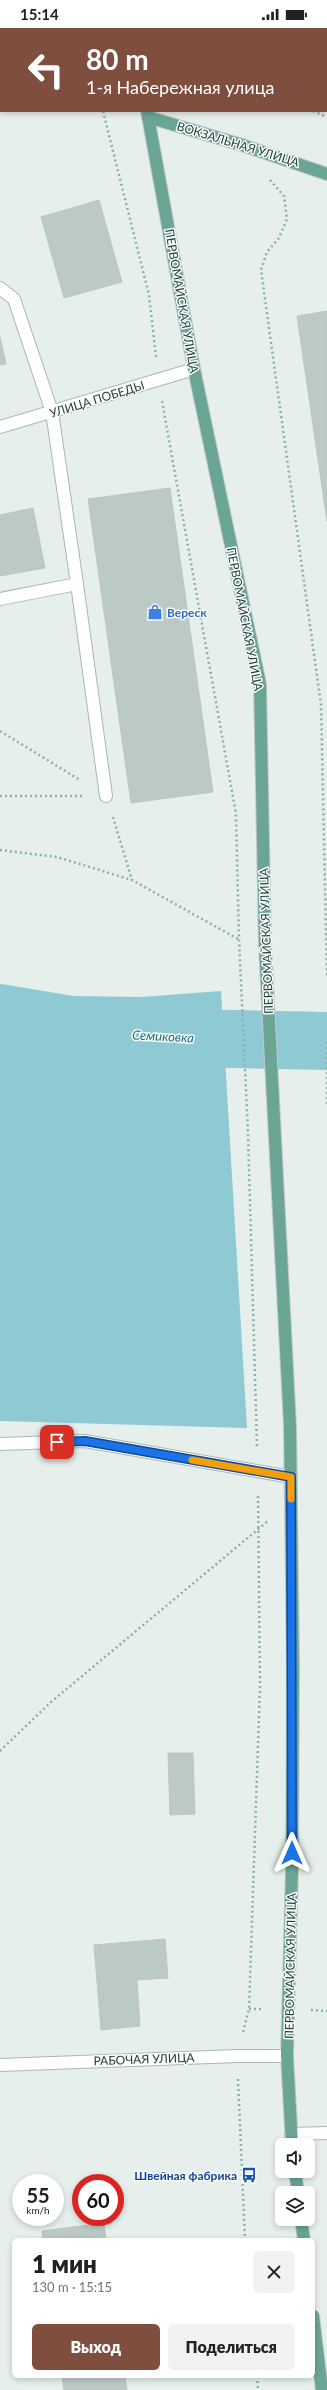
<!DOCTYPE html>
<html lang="ru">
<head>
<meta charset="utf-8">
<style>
	:root { --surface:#fff; --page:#f2f2f2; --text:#202124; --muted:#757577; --accent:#7f4e3f }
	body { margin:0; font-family:Lato,sans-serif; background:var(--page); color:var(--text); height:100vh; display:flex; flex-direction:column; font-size:15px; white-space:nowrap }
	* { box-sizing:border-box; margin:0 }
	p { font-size:13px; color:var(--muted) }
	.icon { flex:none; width:22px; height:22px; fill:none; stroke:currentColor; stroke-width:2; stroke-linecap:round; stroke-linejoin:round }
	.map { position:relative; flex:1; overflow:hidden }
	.panel { position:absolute; left:12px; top:2210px; width:303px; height:140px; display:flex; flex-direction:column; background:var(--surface); border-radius:6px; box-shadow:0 2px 6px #0003 }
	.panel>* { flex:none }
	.top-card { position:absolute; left:0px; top:0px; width:327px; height:84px; box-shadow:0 2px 6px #0003; background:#7f4e3f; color:#fff; overflow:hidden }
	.tools { position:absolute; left:275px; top:2110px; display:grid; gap:8px }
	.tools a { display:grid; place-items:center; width:40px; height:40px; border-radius:6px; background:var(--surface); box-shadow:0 2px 6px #0003; font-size:20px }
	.speed { position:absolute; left:12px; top:2146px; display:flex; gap:8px; font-size:20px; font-weight:700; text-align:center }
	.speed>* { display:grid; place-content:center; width:52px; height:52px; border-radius:50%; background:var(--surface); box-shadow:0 2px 6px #0003; line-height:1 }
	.speed small { font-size:10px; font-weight:400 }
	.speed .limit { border:6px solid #d22; background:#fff; color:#111 }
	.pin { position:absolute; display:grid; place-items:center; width:34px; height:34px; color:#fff; margin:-17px; border-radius:8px; box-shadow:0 2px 6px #0006 }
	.me { position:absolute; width:44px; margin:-22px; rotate:0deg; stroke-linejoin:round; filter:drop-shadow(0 0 3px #0008) }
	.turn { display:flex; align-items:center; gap:14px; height:84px; padding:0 20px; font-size:18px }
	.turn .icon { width:52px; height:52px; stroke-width:2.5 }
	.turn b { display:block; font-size:28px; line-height:34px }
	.round { display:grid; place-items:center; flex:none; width:42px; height:42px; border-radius:6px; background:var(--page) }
	.headline { display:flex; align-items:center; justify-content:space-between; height:68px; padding:0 20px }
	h1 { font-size:24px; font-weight:800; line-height:30px }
	.button { display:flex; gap:8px; margin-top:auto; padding:8px 20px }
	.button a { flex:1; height:46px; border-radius:6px; background:var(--accent); color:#fff; font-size:16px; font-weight:800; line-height:46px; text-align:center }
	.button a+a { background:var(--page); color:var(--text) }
	.status { display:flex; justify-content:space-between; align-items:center; height:28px; padding:0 20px; background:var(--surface); direction:ltr }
	.status svg { height:11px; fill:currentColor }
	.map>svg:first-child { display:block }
	.water { fill:#8ec9d4 }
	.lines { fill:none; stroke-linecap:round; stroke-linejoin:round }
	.river { stroke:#8ec9d4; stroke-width:58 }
	.building { fill:#bbcac4; stroke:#b8c9c2 }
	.minor-casing { stroke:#a8b8b2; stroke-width:14 }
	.major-casing { stroke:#c2cac8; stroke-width:14 }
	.path { stroke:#86b3a5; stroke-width:2.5; stroke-dasharray:2 3; stroke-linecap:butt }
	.minor { stroke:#fff; stroke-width:12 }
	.major { stroke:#6aa596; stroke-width:12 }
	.route-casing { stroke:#114b97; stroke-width:10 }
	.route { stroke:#1a73e8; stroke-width:7 }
	.slow { stroke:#f59e0b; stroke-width:7 }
	.labels { text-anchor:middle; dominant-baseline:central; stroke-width:3; stroke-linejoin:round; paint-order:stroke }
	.street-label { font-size:12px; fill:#24423a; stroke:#f7fbf9 }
	.shop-label { font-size:12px; font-weight:bold; fill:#366cbe; stroke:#f7fbf9; text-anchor:start }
	.transit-label { font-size:12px; font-weight:bold; fill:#164399; stroke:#f7fbf9; text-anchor:end }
	.water-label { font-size:13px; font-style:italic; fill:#1c6f80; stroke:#f7fbf9 }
</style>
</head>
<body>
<div class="status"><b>15:14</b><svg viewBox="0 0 49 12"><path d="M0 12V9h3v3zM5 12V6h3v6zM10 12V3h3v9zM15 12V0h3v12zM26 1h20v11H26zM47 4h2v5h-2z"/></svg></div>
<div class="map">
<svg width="327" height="2362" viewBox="0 0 327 2362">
	<rect width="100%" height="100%" fill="#e6efeb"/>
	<polygon class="water" points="221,963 247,1400 0,1393 0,967 141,969"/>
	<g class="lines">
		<polyline class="river" points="0,985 144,1009 327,1013"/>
	</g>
	<g class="building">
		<polygon points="188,0 228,0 188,1"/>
		<polygon points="99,172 122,254 64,270 41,189"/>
		<polygon points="327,283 327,493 297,288"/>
		<polygon points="0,309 6,336 0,337"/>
		<polygon points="170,460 213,764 131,775 88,471"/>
		<polygon points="33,480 45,540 0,548 0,487"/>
		<polygon points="168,1725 193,1725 195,1786 170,1787"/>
		<polygon points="165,1911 168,1950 137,1952 140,1998 101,2002 94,1917"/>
		<polygon points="104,2195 106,2212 43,2212 42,2203"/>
		<polygon points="62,2348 125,2348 127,2362 64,2362"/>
	</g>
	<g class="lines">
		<g class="minor-casing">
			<g id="minor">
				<polyline points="0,260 14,271 52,384 77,556 0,571"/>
				<polyline points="0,399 194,341"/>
				<polyline points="77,556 106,768"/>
				<polyline points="0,1416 85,1413 291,1449"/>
				<polyline points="0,2037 237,2028 287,2028"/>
				<polyline points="291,2106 327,2105"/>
			</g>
		</g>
		<g class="major-casing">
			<g id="major">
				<polyline points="127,0 128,1"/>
				<polyline points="147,83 194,341 260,656 265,918 290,1398 293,1637 292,1840 287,2028 292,2117"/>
				<polyline points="148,89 242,117 327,146"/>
				<polyline points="295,2143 298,2165"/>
				<polyline points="301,2191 304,2212"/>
				<polyline points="313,2288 322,2362"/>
			</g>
		</g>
		<g class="path">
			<polyline points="82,0 82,1"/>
			<polyline points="175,0 175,1"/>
			<polyline points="4,1 4,0"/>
			<polyline points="0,23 1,17"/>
			<polyline points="103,83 149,267 156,329"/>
			<polyline points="313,83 327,89"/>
			<polyline points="270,152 284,168 287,191 279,210 267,224 261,242 321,677 327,950"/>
			<polyline points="162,373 236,786 239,911 248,1105 257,1419"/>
			<polyline points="0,703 80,752"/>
			<polyline points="0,768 83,768"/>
			<polyline points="113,789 132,852"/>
			<polyline points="0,822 57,829 132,852 238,911"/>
			<polyline points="327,1014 327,1077"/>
			<polyline points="0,1723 51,1674 268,1493"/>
			<polyline points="249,1981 264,1981"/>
			<polyline points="311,1982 327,1983"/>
			<polyline points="243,2004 249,1981 260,1658 258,1466"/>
			<polyline points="238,2051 245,2212"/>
			<polyline points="257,2348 258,2362"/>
		</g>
		<use href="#minor" class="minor"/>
		<use href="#major" class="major"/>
	</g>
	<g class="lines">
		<g class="route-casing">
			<polyline id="route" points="57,1414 85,1413 291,1449 292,1825"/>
		</g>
		<use href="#route" class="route"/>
		<polyline class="slow" points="192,1432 291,1449 291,1471"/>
	</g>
	<defs>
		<g id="shop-bare" transform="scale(1.2)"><path d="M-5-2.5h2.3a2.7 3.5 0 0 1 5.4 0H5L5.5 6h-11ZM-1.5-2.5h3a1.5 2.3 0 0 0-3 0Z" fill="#3f7fe0" stroke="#f7fbf9" stroke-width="2.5" paint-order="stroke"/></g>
		<g id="bus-bare" transform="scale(1.2)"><path d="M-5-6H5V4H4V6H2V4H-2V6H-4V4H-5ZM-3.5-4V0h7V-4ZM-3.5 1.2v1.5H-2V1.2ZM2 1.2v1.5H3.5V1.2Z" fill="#1a4fb4" stroke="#f7fbf9" stroke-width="2.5" paint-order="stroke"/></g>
	</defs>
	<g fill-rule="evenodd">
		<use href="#shop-bare" x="155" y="584"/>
		<use href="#bus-bare" x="249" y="2147"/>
	</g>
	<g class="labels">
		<g class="street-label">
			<text transform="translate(238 116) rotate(17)">ВОКЗАЛЬНАЯ УЛИЦА</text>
			<text transform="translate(182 273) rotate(80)">ПЕРВОМАЙСКАЯ УЛИЦА</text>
			<text transform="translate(97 371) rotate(-17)">УЛИЦА ПОБЕДЫ</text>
			<text transform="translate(245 591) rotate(79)">ПЕРВОМАЙСКАЯ УЛИЦА</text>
			<text transform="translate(266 913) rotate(-92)">ПЕРВОМАЙСКАЯ УЛИЦА</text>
			<text transform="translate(290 1938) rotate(-89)">ПЕРВОМАЙСКАЯ УЛИЦА</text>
			<text transform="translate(144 2031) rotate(-2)">РАБОЧАЯ УЛИЦА</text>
		</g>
		<g class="shop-label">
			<text x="167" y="584">Вереск</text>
		</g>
		<g class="transit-label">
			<text x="237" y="2147">Швейная фабрика</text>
		</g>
		<g class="water-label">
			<text transform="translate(163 1008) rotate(3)">Семиковка</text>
		</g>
	</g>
</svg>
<div class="tools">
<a><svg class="icon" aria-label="sound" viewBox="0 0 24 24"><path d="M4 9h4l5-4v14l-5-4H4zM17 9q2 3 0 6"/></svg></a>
<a><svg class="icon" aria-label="layers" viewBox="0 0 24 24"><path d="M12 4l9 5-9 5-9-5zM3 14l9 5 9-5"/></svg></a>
</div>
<div class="speed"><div>55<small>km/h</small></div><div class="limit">60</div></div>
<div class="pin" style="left:57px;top:1414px;background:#d93025"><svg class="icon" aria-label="arrive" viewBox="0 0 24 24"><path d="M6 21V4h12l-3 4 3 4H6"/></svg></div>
<svg class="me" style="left:292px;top:1825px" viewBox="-20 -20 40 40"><path d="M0-17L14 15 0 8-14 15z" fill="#1a73e8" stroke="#fff" stroke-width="4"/></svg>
<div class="top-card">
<div class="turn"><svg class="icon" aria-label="left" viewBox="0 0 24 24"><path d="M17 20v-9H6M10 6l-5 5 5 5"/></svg><div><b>80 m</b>1-я Набережная улица</div></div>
</div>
<section class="panel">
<div class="headline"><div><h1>1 мин</h1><p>130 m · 15:15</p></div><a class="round"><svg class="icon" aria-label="close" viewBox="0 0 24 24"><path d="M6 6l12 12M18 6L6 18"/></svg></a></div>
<div class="button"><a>Выход</a><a>Поделиться</a></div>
</section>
</div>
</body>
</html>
